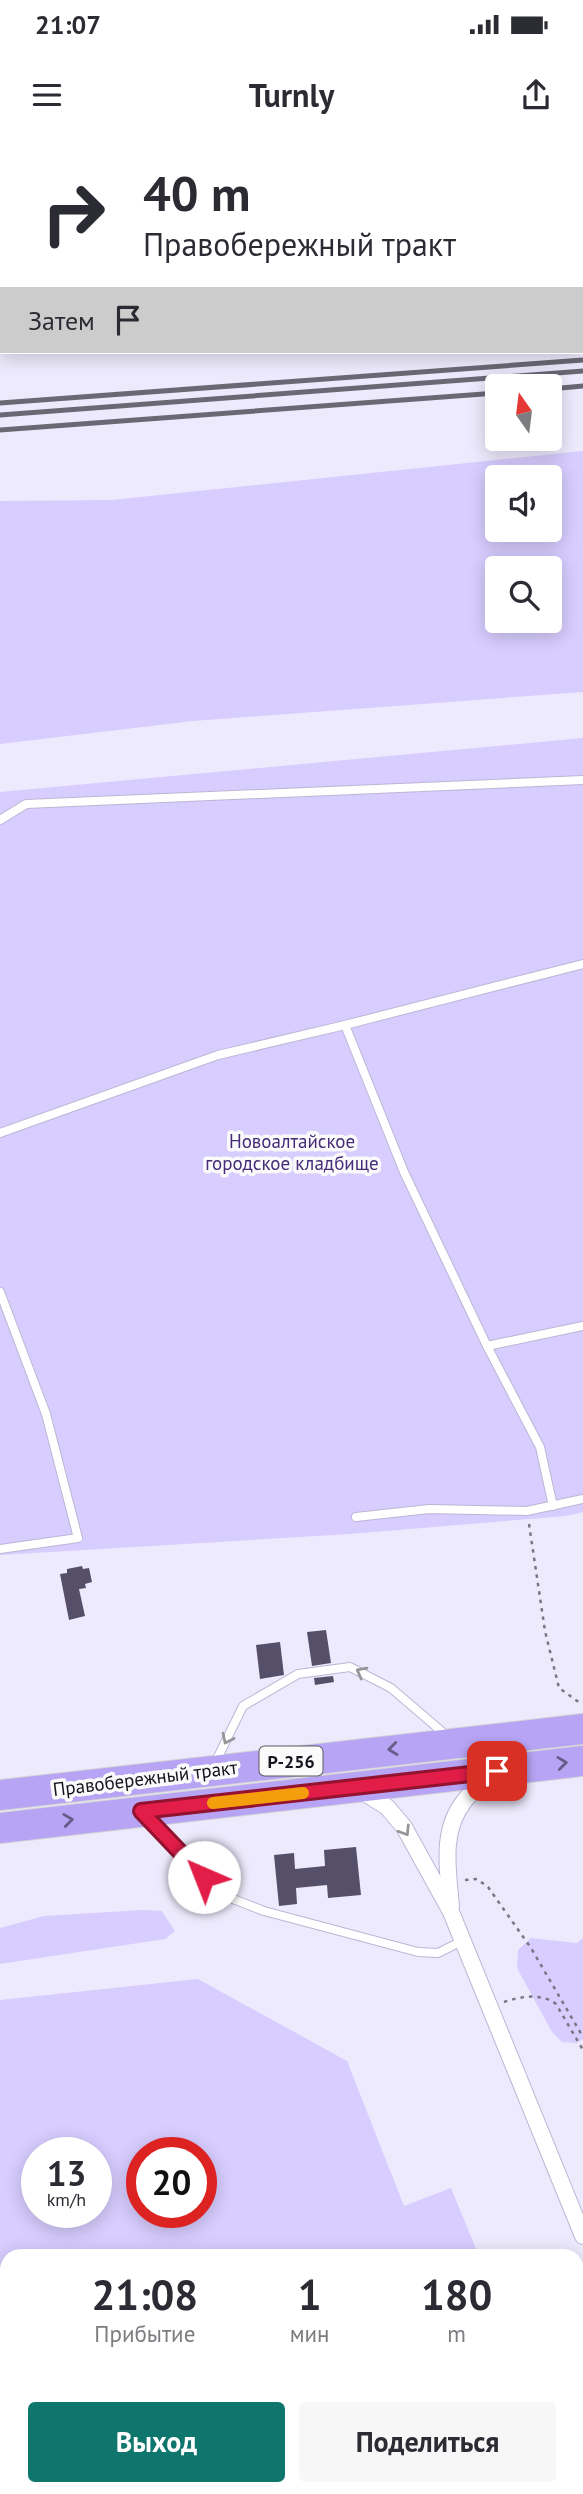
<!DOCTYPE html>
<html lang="ru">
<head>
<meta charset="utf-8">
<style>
	:root { --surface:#fff; --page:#f7f7f7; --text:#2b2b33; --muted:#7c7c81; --accent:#0f766e }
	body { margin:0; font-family:"PT Sans",sans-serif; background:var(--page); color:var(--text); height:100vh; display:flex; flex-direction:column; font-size:26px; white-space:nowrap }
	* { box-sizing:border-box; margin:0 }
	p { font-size:23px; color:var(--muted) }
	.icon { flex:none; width:38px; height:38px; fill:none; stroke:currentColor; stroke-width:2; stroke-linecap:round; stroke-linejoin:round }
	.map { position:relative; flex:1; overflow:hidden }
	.panel { position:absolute; left:0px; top:2109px; width:584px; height:247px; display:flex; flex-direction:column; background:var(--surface); border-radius:21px 21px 0 0; box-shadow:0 4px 18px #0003 }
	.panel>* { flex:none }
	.top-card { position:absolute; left:0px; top:0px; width:584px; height:214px; box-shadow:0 4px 18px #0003; background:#fff; color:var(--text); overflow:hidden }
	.needle { width:46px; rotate:346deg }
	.fabs { position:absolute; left:485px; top:234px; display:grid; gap:14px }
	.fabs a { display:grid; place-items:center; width:77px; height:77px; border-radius:7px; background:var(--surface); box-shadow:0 4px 18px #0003; font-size:35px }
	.speed { position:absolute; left:21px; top:1997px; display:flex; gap:14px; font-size:35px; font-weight:700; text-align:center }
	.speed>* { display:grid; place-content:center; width:91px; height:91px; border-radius:50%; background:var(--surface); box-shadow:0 4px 18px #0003; line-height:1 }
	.speed small { font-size:18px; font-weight:400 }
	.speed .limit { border:10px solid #d22; background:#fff; color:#111 }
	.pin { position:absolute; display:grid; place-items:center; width:60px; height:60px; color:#fff; margin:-30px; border-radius:14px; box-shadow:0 4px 10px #0006 }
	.me { position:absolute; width:77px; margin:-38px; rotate:316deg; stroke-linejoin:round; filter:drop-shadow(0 0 5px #0008) }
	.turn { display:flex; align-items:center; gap:24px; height:147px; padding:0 28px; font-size:32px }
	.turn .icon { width:91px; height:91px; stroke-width:2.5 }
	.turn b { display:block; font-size:49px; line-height:60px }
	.then { display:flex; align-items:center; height:66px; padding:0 28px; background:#0003; gap:14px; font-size:26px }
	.eta { display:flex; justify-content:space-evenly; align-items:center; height:119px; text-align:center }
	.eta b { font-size:42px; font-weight:700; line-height:49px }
	.cta { display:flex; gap:14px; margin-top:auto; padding:14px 28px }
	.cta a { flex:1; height:80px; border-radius:7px; background:var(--accent); color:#fff; font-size:28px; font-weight:700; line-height:80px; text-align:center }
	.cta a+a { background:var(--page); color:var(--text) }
	.status { display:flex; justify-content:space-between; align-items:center; height:49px; padding:0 35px; background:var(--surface); direction:ltr }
	.status svg { height:19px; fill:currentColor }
	header { display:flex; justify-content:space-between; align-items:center; height:91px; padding:0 28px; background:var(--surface); font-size:32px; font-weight:700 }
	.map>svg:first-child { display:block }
	.green { fill:#d7cdff; fill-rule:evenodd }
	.building { fill:#554f69 }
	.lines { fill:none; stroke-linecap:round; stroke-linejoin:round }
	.lane-casing { stroke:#bcb6d4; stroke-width:10 }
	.street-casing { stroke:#bcb6d4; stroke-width:18 }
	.highway-casing { stroke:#d5d5d6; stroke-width:32 }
	.path { stroke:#797684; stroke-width:2.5; stroke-dasharray:3.5 5; stroke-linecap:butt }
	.lane { stroke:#fff; stroke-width:8 }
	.street { stroke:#fff; stroke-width:16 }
	.highway { stroke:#b7a4f4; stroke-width:30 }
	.rail { stroke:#6b6876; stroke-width:5 }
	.oneway { stroke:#96959a }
	.oneway2 { stroke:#665c89 }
	.route-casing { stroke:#92132f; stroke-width:18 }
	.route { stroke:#e11d48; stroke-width:12 }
	.slow { stroke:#f59e0b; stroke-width:12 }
	.labels { text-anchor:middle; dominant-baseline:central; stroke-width:7; stroke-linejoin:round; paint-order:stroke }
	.shield { fill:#fafafa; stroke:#5a5960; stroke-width:2 }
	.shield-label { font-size:18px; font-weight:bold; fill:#16141e }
	.park-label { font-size:19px; fill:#452b78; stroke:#fafafa }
	.street-label { font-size:19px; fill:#16141e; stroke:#fafafa }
</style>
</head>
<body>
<div class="status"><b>21:07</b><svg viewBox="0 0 49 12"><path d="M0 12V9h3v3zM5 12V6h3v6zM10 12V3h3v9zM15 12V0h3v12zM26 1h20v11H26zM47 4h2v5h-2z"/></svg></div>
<header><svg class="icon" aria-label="menu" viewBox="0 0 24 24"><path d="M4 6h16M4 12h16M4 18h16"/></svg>Turnly<svg class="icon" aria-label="share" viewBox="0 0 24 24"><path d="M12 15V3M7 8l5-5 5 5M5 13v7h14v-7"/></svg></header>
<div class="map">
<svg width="583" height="2354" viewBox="0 0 583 2354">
	<rect width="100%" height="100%" fill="#eeeafd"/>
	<g class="green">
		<path d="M583,311v241l-390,29 -193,23v-243l112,-1zM497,338h53v52h-53zM497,429h53v52h-53z"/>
		<polygon points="583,598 583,1372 566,1376 350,1394 0,1415 0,652"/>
		<polygon points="142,1770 162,1771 175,1791 165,1799 0,1824 0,1788 44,1776"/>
		<polygon points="531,1798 577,1803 583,1798 583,1899 577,1903 562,1902 552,1892 517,1828 518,1810"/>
		<path d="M198,1839l149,82 57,145 47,-18 28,68h-472v232h568l2,6h-577v-494zM37,2012h59v60h-59zM142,2012h59v60h-59z"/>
	</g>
	<g class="building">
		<polygon points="82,1426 83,1429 89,1428 92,1442 85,1444 86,1448 79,1449 85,1476 69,1480 60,1434 67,1433 67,1429"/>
		<polygon points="326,1490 331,1523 312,1526 307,1492"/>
		<polygon points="280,1502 284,1535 260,1539 256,1505"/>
		<polygon points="333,1536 334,1542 315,1545 314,1538"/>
		<polygon points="356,1707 361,1755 328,1758 327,1745 296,1748 297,1764 279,1766 274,1715 294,1713 295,1729 325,1726 324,1710"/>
	</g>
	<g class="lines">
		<g class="lane-casing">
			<g id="lane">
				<polyline points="41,2 42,0"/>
				<polyline points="0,130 2,129"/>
				<polyline points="0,680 26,664 583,640"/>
				<polyline points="345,885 404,1032 487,1206 540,1307 553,1366"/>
				<polyline points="0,993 218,915 345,885 583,824"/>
				<polyline points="0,1152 46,1274 78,1398 0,1409"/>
				<polyline points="487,1206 583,1186"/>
				<polyline points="356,1377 429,1369 527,1371 583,1359"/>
				<polyline points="214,1625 243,1566 298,1534 350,1527 391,1548 447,1596"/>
				<polyline points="148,1679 220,1754 264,1771 418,1812 438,1813 462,1801"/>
			</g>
		</g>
		<g class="street-casing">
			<g id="street">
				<polyline points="360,1650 387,1667 404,1687 451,1772 583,2096"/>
				<path d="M451,1766c-3,-36 -11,-75 14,-106 8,-9 19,-17 28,-26"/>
			</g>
		</g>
		<g class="highway-casing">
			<g id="highway">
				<polyline points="0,1655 583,1589"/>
				<polyline points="0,1688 583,1621"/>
			</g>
		</g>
		<g class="path">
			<polyline points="529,1384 545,1491 559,1548 580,1563"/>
			<polyline points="465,1740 477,1739 488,1747 531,1808 583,1897"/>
			<path d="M504,1862c17,-6 38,-9 52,2l27,46"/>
		</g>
		<use href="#lane" class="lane"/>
		<use href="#street" class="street"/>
		<use href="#highway" class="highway"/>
		<g class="rail">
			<polyline points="0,154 2,154"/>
			<polyline points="550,249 583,246"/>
			<polyline points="0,263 583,220"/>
			<polyline points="0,275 583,231"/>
			<polyline points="0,290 497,253"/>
		</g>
	</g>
	<defs><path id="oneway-chevron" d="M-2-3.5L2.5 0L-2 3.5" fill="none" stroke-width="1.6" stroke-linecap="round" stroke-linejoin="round" transform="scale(1.75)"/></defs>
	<g class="oneway">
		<use href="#oneway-chevron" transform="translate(361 1532) rotate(-152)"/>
		<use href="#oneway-chevron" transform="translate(227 1599) rotate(116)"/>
		<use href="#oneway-chevron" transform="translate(405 1691) rotate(58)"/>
	</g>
	<g class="oneway2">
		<use href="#oneway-chevron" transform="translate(393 1609) rotate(173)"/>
		<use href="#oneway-chevron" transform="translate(562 1623) rotate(-7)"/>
		<use href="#oneway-chevron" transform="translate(68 1680) rotate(-7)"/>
	</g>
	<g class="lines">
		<g class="route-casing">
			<polyline id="route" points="204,1737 141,1671 497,1631"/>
		</g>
		<use href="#route" class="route"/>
		<polyline class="slow" points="213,1663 303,1653"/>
	</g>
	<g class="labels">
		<rect class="shield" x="259.5" y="1606.5" width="63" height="29" rx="5"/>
		<g class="shield-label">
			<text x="291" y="1621">Р-256</text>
		</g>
		<g class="park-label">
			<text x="292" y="1001">Новоалтайское<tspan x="292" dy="22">городское кладбище</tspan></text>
		</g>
		<g class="street-label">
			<text transform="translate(145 1638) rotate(-7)">Правобережный тракт</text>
		</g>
	</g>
</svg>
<div class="fabs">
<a><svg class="needle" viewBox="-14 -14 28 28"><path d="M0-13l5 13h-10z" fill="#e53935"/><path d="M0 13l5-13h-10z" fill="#7c7c81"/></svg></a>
<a><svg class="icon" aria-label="sound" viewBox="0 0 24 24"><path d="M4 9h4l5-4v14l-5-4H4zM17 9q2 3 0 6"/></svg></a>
<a><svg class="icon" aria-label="search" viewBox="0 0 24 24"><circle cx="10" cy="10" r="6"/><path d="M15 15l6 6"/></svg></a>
</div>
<div class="speed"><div>13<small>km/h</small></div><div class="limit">20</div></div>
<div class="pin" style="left:497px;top:1631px;background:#d93025"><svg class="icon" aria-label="arrive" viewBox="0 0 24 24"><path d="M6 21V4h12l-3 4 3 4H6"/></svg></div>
<svg class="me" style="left:204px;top:1737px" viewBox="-20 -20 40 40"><circle r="19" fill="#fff"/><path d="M0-13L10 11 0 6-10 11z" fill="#e11d48"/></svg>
<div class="top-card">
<div class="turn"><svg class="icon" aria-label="right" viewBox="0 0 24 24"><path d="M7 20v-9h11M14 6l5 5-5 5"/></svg><div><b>40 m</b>Правобережный тракт</div></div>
<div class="then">Затем<svg class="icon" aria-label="arrive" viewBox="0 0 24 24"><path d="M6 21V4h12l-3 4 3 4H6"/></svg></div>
</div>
<section class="panel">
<div class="eta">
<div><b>21:08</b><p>Прибытие</p></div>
<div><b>1</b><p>мин</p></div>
<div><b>180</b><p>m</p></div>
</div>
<div class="cta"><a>Выход</a><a>Поделиться</a></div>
</section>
</div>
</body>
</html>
